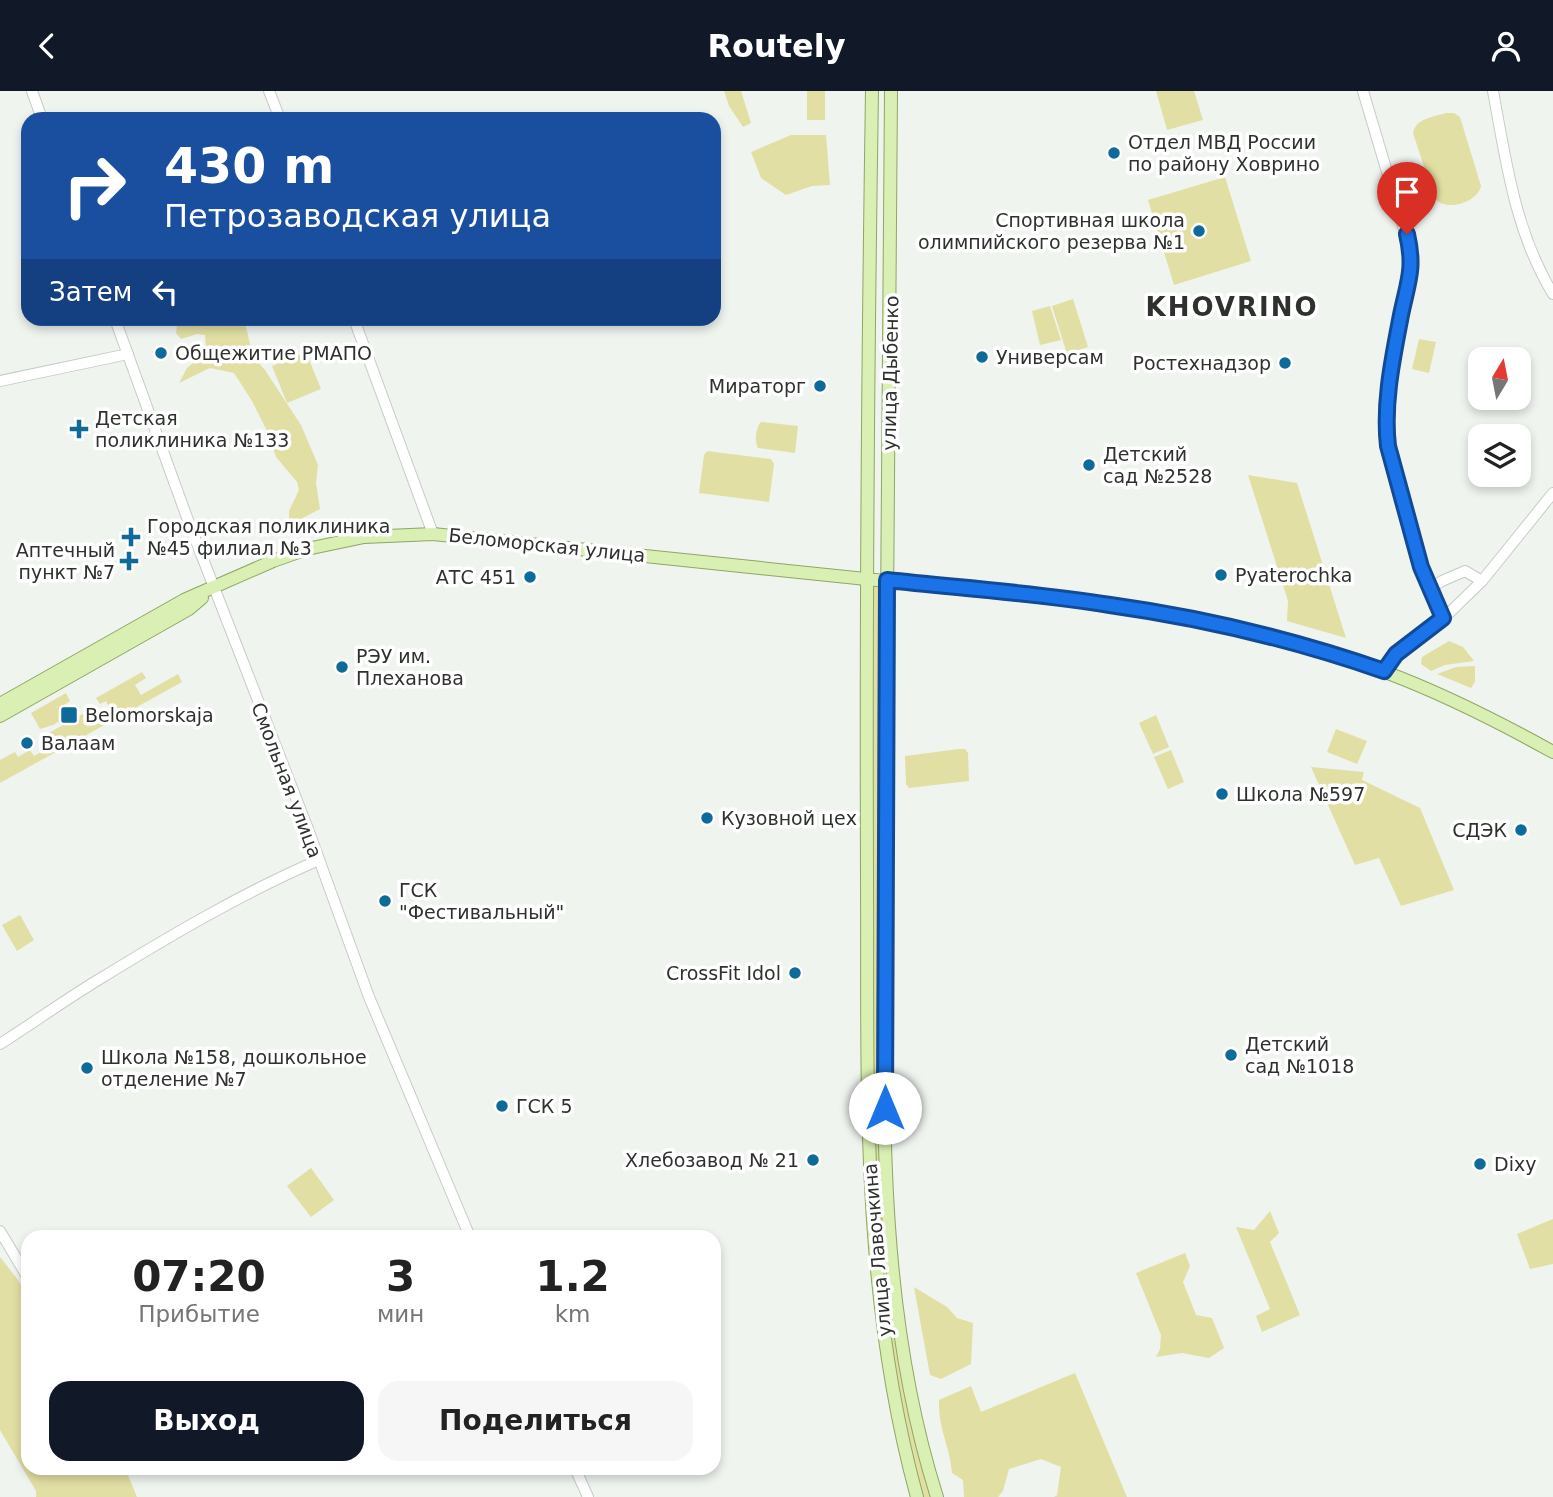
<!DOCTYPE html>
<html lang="ru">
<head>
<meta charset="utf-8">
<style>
	:root { --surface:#fff; --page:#f6f6f6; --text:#222; --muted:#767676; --accent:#111827 }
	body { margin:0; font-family:"DejaVu Sans",sans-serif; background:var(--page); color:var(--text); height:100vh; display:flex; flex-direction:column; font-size:26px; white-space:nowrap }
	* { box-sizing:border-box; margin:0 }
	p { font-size:23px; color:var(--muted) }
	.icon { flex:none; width:38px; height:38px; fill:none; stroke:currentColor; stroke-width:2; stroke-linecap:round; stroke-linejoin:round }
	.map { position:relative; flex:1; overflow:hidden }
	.panel { position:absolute; left:21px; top:1139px; width:700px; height:245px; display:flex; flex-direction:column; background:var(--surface); border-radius:21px; box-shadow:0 4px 10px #0003 }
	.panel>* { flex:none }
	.top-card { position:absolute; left:21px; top:21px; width:700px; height:214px; border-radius:21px; box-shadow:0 4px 10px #0003; background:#1a4fa0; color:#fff; overflow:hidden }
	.needle { width:46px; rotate:10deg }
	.buttons { position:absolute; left:1468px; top:256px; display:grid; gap:14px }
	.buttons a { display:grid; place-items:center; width:63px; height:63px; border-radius:14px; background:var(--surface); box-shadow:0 4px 10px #0003; font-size:35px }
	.pin { position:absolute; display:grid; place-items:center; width:60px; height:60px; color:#fff; margin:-72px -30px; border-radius:50% 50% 50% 0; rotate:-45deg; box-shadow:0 0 7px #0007 }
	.pin .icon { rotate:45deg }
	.me { position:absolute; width:77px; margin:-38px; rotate:0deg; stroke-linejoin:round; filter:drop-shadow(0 0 5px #0008) }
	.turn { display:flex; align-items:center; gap:24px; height:147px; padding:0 28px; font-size:32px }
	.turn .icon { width:91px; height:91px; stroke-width:2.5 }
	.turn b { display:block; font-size:49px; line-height:60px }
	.then { display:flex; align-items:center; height:66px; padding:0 28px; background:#0003; gap:14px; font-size:26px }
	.eta { display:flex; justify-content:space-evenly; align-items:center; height:119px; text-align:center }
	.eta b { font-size:42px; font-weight:700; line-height:49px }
	.action { display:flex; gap:14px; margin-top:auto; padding:14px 28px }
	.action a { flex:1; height:80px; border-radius:21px; background:var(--accent); color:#fff; font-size:28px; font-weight:700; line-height:80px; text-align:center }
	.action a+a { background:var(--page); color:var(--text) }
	header { display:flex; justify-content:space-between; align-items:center; height:91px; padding:0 28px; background:var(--accent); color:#fff; font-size:32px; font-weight:700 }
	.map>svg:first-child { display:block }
	.green { fill:#e2dfa4 }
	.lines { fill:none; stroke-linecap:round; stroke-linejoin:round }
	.minor-casing { stroke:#c7cbc7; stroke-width:12 }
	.major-casing { stroke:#8fa664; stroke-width:14 }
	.minor { stroke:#fff; stroke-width:10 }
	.major { stroke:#daefb3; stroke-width:12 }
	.route-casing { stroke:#114b97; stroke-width:18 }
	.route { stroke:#1a73e8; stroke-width:12 }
	.poi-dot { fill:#0d6a99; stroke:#fff; stroke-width:2.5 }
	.labels { text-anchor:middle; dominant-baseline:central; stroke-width:7; stroke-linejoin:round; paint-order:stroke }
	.poi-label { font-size:19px; fill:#2f312f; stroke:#fff; text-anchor:start }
	.street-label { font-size:19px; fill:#2f312f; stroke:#fff }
	.district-label { font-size:26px; font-weight:bold; letter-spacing:2px; fill:#2f312f; stroke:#fff }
</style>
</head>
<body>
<header><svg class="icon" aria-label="back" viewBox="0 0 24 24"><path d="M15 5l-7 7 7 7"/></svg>Routely<svg class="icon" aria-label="person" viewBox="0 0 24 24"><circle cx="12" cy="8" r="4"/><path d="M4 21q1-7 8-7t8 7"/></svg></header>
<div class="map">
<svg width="1553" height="1406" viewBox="0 0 1553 1406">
	<rect width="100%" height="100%" fill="#eff4ef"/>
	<g class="green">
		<polygon points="724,0 741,0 751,32 743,36 729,15"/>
		<rect x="807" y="0" width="18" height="29"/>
		<polygon points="1156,0 1194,0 1203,29 1167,39"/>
		<path d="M1446,22h8l6,4 21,69c-3,17 -38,27 -47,11l-21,-64c3,-15 20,-16 33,-20z"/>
		<polygon points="791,44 826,44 830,94 812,95 786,104 761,87 751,61"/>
		<polygon points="1225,86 1251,170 1174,194 1148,109"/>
		<polygon points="1073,208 1088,256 1067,263 1052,215"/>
		<polygon points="1050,215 1061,249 1040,254 1032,220"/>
		<polygon points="187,228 244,228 253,265 265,279 301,334 318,374 316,392 320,418 297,430 289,428 289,420 299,399 297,391 276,366 268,342 252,310 234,282 210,277 179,292 187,277 206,261 205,244 197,243 181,248 176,242 177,233"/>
		<polygon points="1419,248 1436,251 1429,282 1412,278"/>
		<polygon points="306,261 321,298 287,312 272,275"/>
		<path d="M761,331l37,4 -3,27 -37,-5c-4,-7 -2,-21 3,-26z"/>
		<polygon points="707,360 771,368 774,373 769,411 699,402 704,364"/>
		<polygon points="1248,384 1297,392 1346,547 1287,530 1288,510"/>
		<polygon points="866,488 887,489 884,886 897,1210 937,1406 917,1406 875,1173"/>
		<polygon points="1449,550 1463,556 1474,570 1445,574 1431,580 1421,573 1422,566"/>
		<polygon points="1475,575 1475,591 1471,597 1437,583 1456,576"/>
		<polygon points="142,581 146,587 135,594 141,604 178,583 182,591 0,692 0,669 15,661 18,666 30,659 34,665 51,656 45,644 97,615 102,623 110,619 106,610 100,613 96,607"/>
		<polygon points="66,602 70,610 64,614 70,624 53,634 40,638 31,622"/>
		<polygon points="1156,624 1169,656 1153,663 1139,632"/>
		<polygon points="1336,638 1367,650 1357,673 1327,661"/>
		<polygon points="959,658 965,658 968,662 969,690 909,697 906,693 905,665"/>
		<polygon points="1171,659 1184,691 1168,698 1154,666"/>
		<polygon points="1311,676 1364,681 1362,689 1420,717 1454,799 1401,815 1379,767 1355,774"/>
		<polygon points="20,824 34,849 17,860 2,834"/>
		<polygon points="311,1077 334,1109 311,1126 287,1095"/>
		<polygon points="1270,1120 1279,1142 1270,1151 1300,1224 1262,1241 1256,1225 1270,1218 1236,1136 1254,1139"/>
		<polygon points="1553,1128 1553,1173 1530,1178 1517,1143"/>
		<polygon points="1185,1162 1190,1175 1183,1191 1196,1224 1212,1227 1224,1257 1209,1267 1182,1262 1156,1266 1160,1258 1161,1244 1136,1182"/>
		<polygon points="0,1166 18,1189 28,1206 28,1377 125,1377 137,1406 36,1406 36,1400 0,1339"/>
		<polygon points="914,1196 947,1216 957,1227 973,1232 971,1273 941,1288 930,1284"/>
		<path d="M1075,1282l52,124h-73l3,-2 4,-28 -20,-8 -32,10 -6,22 -5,6h-34l-1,-17 -11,-7c-2,-27 -14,-44 -13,-73l32,-14 10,26z"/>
	</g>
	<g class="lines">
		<g class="minor-casing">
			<g id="minor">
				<polyline points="32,0 42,28"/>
				<polyline points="269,0 280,28"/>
				<polyline points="1363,0 1412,165 1387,315 1388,355 1421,476 1443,528"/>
				<path d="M1493,0c13,70 22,141 60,203"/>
				<polyline points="115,228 189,432 308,738 369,906 470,1146"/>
				<polyline points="354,228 433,443"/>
				<polyline points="0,290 128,263"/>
				<polyline points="1429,498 1442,490 1465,480 1482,490"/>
				<polyline points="1384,580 1397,563 1443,528 1482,490 1553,402"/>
				<path d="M0,953c33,-21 65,-44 98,-64 70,-43 146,-88 221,-120"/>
				<polyline points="0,1140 28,1187"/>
				<polyline points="575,1377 588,1406"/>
			</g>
		</g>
		<g class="major-casing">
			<g id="major">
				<path d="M872,0c-4,260 -6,520 -5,780 1,212 -7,419 50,626"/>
				<path d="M891,0c-1,260 -5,520 -6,780 -1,208 -12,425 52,626"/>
				<path d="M0,613l184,-104 89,-39 34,-12 57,-12 69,-3 674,70c94,16 189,34 278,68 59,22 114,50 168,80"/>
				<polyline points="0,625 189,518 202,507"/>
			</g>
		</g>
		<use href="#minor" class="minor"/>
		<use href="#major" class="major"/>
	</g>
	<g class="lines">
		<g class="route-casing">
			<path id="route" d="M885,1017l2,-528c74,8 149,13 223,25 93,13 185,35 274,66l12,-17 47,-36 -22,-51 -33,-121c-5,-43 5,-89 13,-131 7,-34 14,-46 6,-81"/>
		</g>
		<use href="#route" class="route"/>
	</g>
	<g class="poi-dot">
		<circle cx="1114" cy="62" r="7"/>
		<circle cx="1199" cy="140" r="7"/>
		<circle cx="161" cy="262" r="7"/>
		<circle cx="982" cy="266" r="7"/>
		<circle cx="1285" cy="272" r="7"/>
		<circle cx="820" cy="295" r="7"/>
		<path d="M75.5 327.5h7v7h7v7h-7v7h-7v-7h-7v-7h7z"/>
		<circle cx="1089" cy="374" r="7"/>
		<path d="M127.5 435.5h7v7h7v7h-7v7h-7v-7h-7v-7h7z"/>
		<path d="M125.5 459.5h7v7h7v7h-7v7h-7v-7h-7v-7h7z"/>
		<circle cx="1221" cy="484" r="7"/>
		<circle cx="530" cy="486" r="7"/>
		<circle cx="342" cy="576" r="7"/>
		<rect x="60" y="615" width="18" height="18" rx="3.5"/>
		<circle cx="27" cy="652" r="7"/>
		<circle cx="1222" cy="703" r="7"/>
		<circle cx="707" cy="727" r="7"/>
		<circle cx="1521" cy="739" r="7"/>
		<circle cx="385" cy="810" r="7"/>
		<circle cx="795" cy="882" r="7"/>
		<circle cx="1231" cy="964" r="7"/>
		<circle cx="87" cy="977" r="7"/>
		<circle cx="502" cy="1015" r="7"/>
		<circle cx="813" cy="1069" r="7"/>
		<circle cx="1480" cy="1073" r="7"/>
	</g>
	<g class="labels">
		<g class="poi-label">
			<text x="1128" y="51">Отдел МВД России<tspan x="1128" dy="22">по району Ховрино</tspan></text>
			<text x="1185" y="129" text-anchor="end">Спортивная школа<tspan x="1185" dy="22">олимпийского резерва №1</tspan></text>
			<text x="175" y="262">Общежитие РМАПО</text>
			<text x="996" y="266">Универсам</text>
			<text x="1271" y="272" text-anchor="end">Ростехнадзор</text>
			<text x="806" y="295" text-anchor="end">Мираторг</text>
			<text x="95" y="327">Детская<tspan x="95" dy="22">поликлиника №133</tspan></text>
			<text x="1103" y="363">Детский<tspan x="1103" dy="22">сад №2528</tspan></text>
			<text x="147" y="435">Городская поликлиника<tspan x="147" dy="22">№45 филиал №3</tspan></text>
			<text x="115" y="459" text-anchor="end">Аптечный<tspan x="115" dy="22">пункт №7</tspan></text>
			<text x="1235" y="484">Pyaterochka</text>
			<text x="516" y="486" text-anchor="end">АТС 451</text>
			<text x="356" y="565">РЭУ им.<tspan x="356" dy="22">Плеханова</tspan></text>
			<text x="85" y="624">Belomorskaja</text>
			<text x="41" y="652">Валаам</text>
			<text x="1236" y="703">Школа №597</text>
			<text x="721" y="727">Кузовной цех</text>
			<text x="1507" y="739" text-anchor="end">СДЭК</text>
			<text x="399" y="799">ГСК<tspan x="399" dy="22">"Фестивальный"</tspan></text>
			<text x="781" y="882" text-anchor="end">CrossFit Idol</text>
			<text x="1245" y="953">Детский<tspan x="1245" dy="22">сад №1018</tspan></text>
			<text x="101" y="966">Школа №158, дошкольное<tspan x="101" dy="22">отделение №7</tspan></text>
			<text x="516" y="1015">ГСК 5</text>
			<text x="799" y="1069" text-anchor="end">Хлебозавод № 21</text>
			<text x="1494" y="1073">Dixy</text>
		</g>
		<g class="street-label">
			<text transform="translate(890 282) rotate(-89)">улица Дыбенко</text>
			<text transform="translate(547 454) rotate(6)">Беломорская улица</text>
			<text transform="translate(287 689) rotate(69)">Смольная улица</text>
			<text transform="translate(877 1159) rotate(-95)">улица Лавочкина</text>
		</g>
		<g class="district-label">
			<text x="1232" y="216">KHOVRINO</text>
		</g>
	</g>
</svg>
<div class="buttons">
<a><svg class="needle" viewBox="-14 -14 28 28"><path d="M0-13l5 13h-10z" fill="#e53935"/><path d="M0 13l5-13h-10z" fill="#767676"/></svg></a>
<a><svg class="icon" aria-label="layers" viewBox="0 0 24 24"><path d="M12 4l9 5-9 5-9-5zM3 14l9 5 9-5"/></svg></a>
</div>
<div class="pin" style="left:1407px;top:143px;background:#d93025"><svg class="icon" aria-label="arrive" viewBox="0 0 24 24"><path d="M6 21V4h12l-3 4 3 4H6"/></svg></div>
<svg class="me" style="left:885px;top:1017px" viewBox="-20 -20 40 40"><circle r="19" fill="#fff"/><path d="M0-13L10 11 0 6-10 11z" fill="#1a73e8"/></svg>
<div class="top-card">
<div class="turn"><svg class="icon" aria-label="right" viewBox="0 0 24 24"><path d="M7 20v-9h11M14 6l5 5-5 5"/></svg><div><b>430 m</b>Петрозаводская улица</div></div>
<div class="then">Затем<svg class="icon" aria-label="left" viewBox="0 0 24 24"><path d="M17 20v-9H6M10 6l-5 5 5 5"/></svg></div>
</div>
<section class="panel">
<div class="eta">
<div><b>07:20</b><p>Прибытие</p></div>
<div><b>3</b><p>мин</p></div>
<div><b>1.2</b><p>km</p></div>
</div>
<div class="action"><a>Выход</a><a>Поделиться</a></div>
</section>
</div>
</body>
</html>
